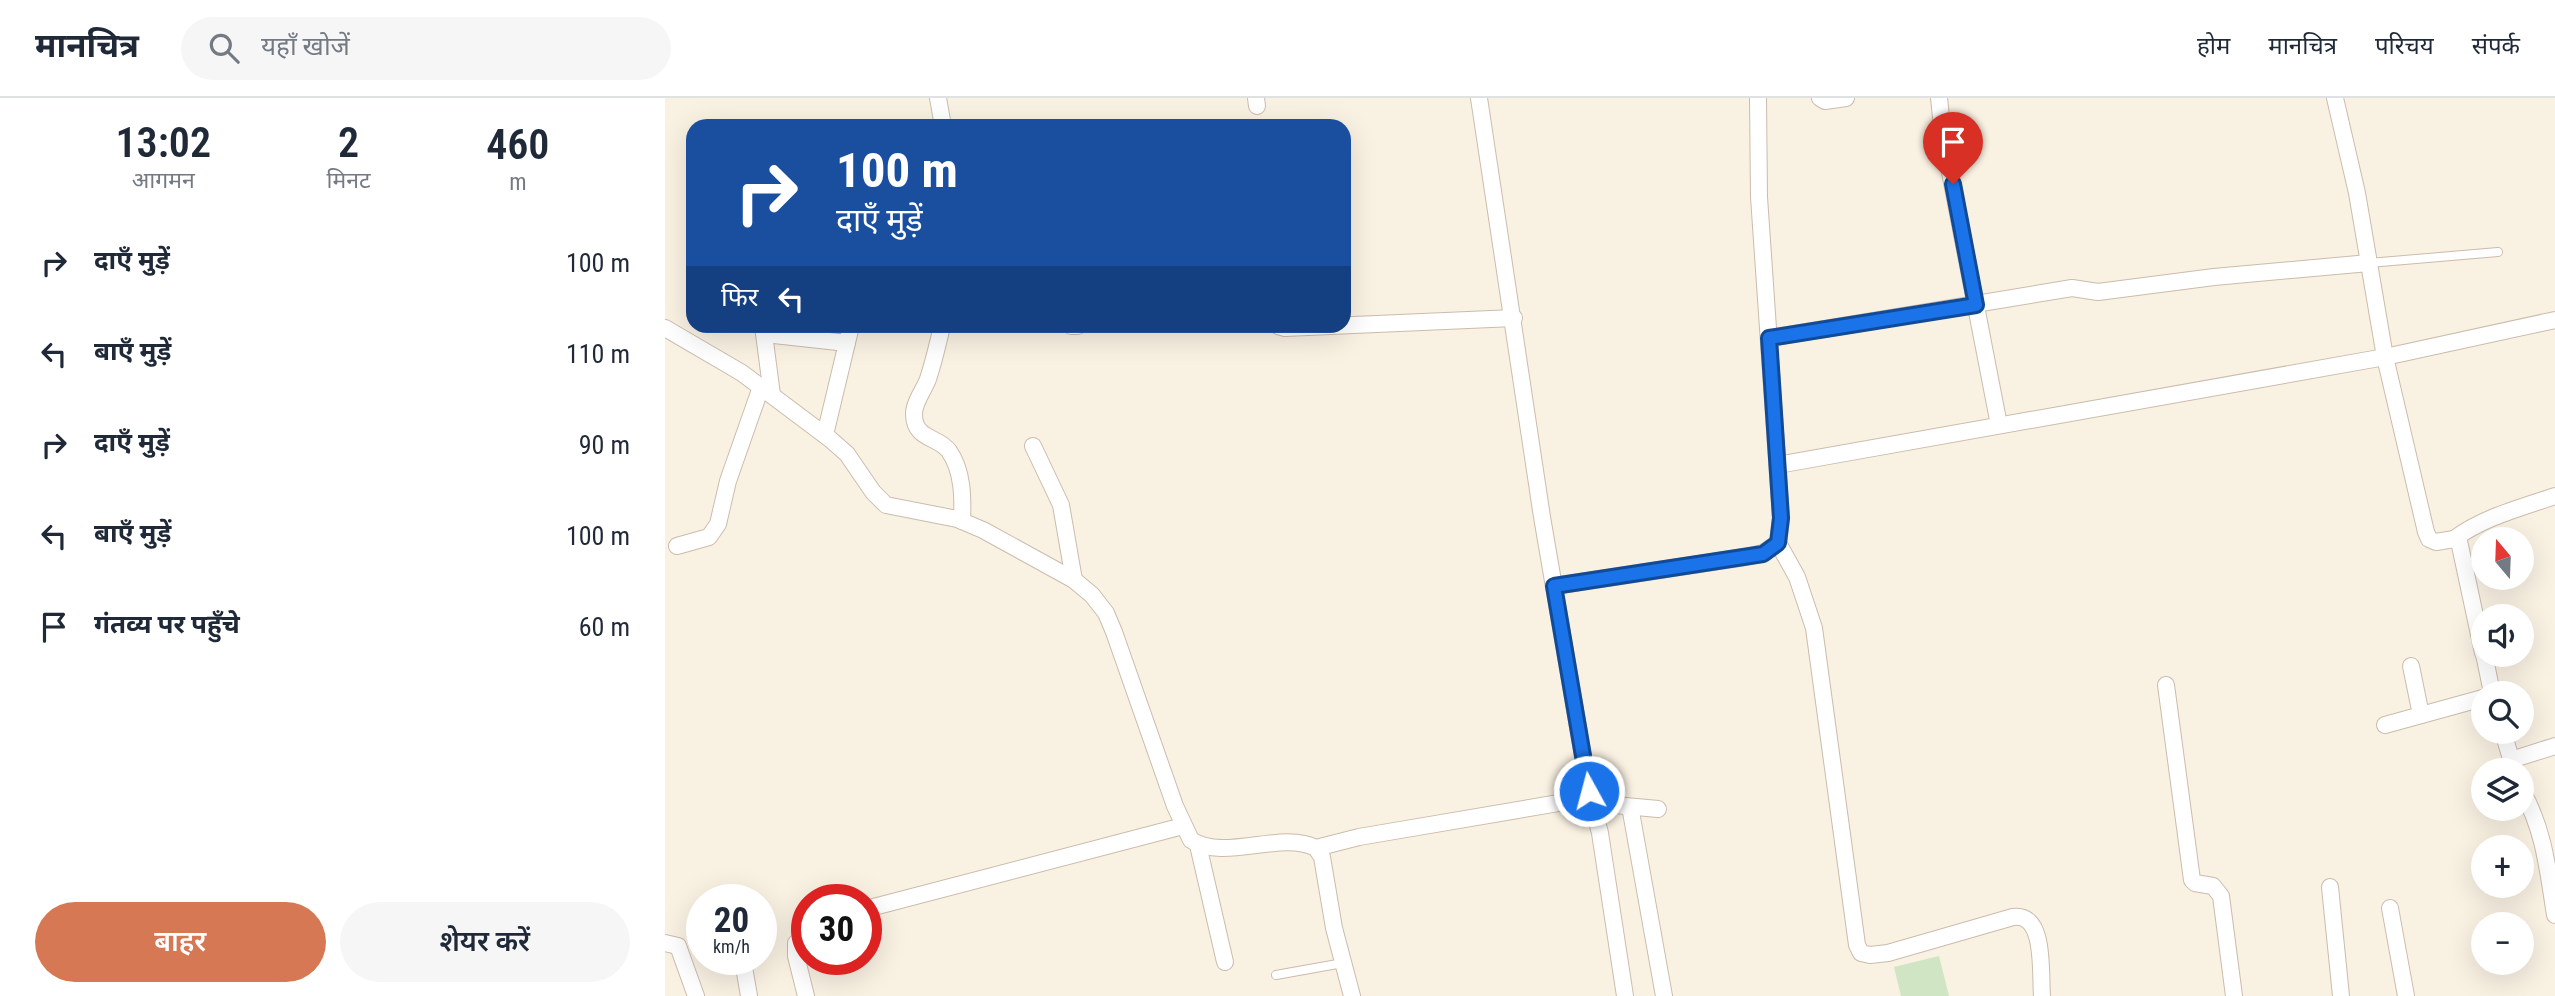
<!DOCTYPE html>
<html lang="hi">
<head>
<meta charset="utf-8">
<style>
	:root { --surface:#fff; --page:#f6f6f7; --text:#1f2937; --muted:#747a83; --line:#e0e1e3; --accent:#d77854 }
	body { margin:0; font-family:"Roboto Condensed","Noto Sans Devanagari",sans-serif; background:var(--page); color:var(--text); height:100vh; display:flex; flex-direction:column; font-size:26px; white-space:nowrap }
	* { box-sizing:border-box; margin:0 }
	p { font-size:23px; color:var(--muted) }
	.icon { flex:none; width:38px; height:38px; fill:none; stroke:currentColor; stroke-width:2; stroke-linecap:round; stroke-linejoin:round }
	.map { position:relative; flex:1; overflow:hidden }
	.sheet { display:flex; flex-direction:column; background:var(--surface); width:665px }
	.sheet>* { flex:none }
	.guide { position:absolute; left:21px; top:21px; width:665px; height:214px; border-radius:21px; box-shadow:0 7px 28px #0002; background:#1a4fa0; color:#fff; overflow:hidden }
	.needle { width:46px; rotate:341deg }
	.controls { position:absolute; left:1806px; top:429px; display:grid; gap:14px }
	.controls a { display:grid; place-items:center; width:63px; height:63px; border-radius:50%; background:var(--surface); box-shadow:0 7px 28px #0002; font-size:35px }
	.speed { position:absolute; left:21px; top:786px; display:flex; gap:14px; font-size:35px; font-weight:700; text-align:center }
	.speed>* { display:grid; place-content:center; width:91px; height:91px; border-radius:50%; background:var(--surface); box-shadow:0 7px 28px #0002; line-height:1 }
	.speed small { font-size:18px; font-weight:400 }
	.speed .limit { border:10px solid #d22; background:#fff; color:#111 }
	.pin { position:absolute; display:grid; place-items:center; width:60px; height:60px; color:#fff; margin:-72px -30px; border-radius:50% 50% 50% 0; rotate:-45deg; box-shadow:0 0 7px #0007 }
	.pin .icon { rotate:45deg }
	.me { position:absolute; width:77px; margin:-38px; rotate:353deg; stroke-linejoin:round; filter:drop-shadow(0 0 5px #0008) }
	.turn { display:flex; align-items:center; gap:24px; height:147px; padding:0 35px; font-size:32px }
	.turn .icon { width:91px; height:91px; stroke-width:2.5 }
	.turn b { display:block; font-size:49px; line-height:60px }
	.then { display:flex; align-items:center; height:66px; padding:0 35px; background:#0003; gap:14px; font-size:26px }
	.eta { display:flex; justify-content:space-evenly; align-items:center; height:119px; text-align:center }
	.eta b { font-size:42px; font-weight:600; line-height:49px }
	.action { display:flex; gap:14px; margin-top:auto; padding:14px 35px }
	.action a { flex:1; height:80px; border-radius:42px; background:var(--accent); color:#fff; font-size:28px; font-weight:600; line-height:80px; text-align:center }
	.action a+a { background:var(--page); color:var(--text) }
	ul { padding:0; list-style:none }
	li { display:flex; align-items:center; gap:21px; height:91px; padding:0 35px }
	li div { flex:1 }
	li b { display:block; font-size:26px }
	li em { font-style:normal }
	header { display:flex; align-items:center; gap:42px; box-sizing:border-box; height:98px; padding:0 35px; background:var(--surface); border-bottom:2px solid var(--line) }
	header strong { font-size:33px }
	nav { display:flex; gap:38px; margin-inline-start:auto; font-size:24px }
	.search { width:490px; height:63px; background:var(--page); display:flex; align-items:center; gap:18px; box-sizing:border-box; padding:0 24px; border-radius:38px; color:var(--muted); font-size:26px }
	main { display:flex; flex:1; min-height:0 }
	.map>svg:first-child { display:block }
	.green { fill:#cfe5c3 }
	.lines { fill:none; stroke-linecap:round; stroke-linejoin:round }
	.lane-casing { stroke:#cbbcad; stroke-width:10 }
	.street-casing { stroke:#cbbcad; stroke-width:18 }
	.lane { stroke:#fff; stroke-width:8 }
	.street { stroke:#fff; stroke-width:16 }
	.route-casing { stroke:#114b97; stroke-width:18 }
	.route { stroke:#1a73e8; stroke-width:12 }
</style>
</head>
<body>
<header>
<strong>मानचित्र</strong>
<div class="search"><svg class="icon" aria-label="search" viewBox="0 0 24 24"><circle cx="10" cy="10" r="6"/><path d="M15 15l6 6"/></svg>यहाँ खोजें</div>
<nav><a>होम</a><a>मानचित्र</a><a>परिचय</a><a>संपर्क</a></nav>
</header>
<main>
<section class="sheet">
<div class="eta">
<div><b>13:02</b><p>आगमन</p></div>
<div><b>2</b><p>मिनट</p></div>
<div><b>460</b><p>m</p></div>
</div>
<ul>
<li><svg class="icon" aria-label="right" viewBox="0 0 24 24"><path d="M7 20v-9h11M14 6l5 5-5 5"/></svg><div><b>दाएँ मुड़ें</b></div><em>100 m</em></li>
<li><svg class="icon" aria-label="left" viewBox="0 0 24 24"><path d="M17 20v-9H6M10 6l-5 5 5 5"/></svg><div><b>बाएँ मुड़ें</b></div><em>110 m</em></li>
<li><svg class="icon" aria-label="right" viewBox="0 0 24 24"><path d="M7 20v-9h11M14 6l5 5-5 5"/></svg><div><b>दाएँ मुड़ें</b></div><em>90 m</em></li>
<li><svg class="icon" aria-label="left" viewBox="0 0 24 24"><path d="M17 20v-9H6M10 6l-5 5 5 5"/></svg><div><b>बाएँ मुड़ें</b></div><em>100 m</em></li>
<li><svg class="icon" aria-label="arrive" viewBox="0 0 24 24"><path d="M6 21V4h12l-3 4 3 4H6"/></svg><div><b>गंतव्य पर पहुँचे</b></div><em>60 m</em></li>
</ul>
<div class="action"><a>बाहर</a><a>शेयर करें</a></div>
</section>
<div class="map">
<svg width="1890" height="898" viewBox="0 0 1890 898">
	<rect width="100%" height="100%" fill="#f9f1e2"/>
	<polygon class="green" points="1274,858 1284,898 1236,898 1229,869"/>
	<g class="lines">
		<g class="lane-casing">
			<g id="lane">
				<polyline points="1704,165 1833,154"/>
				<polyline points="611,877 678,865"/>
			</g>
		</g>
		<g class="street-casing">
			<g id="street">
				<polyline points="273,0 278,28"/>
				<polyline points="591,0 592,8"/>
				<polyline points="1155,0 1160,3 1181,0"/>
				<polyline points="1274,0 1278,38 1334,327"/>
				<polyline points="1670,0 1692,95 1720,259 1761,434 1764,441 1771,444 1789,441 1794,443 1818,555"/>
				<polyline points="98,228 107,297"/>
				<path d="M277,228c-4,17 -8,35 -14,53 -4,11 -14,23 -14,35 0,26 24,22 35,37 14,20 14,47 13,70"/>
				<polyline points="406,228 413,228"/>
				<polyline points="613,228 620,230 849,220"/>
				<path d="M0,230l77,45 88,66 17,15 26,38 13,13 71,14 26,11 91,50 18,15 14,18 8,19 61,174 16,34c34,22 90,-10 125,8l6,9 12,71 18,68"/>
				<polyline points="100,236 182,245"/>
				<polyline points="1104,240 1407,190 1433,194 1549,179 1704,165"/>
				<polyline points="160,337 186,228"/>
				<polyline points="368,348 396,407 409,482"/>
				<polyline points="1113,367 1720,259 1890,222"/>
				<path d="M1789,441c30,-22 66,-31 101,-43"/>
				<path d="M1113,445l19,34 17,51 43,317 4,8 9,2 18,-2 125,-36c33,-5 27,56 29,79"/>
				<polyline points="12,448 44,439 53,426 63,383 96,289"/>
				<polyline points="889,488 1080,459 1098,455 1113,445 1116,420 1094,99 1093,0"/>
				<polyline points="1819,556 1827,595"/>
				<polyline points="1746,568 1756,617"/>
				<polyline points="1501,587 1527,782 1530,785 1548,788 1556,798 1569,898"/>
				<polyline points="1720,627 1818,600"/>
				<polyline points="1838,634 1849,671"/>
				<polyline points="1846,662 1890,648"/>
				<polyline points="924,693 935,735 960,898"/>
				<path d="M1857,693c22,38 26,80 33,124"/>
				<polyline points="928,705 993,711"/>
				<polyline points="966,714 999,898"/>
				<polyline points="533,747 560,864"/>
				<polyline points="651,750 694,739 917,701 924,693 877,419 814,0"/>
				<polyline points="1665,789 1676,898"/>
				<polyline points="1725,810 1741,898"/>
				<polyline points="201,811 518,728"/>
				<polyline points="0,845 13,848 31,898"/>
				<polyline points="131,845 131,858 141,898"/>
				<polyline points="79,869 84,898"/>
			</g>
		</g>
		<use href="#lane" class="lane"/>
		<use href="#street" class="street"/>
	</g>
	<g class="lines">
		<g class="route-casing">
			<polyline id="route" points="924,693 889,488 1098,456 1113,445 1116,420 1104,240 1311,207 1288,86"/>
		</g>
		<use href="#route" class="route"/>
	</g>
</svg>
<div class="controls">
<a><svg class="needle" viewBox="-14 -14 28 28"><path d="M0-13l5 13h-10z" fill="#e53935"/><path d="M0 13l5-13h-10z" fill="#747a83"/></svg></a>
<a><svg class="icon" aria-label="sound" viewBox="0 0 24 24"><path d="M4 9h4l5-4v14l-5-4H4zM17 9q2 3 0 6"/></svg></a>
<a><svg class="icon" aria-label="search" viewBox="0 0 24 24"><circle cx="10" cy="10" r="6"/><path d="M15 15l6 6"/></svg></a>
<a><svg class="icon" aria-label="layers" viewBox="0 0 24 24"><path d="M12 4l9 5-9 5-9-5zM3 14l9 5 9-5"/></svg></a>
<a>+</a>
<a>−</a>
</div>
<div class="speed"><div>20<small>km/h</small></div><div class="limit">30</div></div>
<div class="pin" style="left:1288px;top:86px;background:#d93025"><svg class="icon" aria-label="arrive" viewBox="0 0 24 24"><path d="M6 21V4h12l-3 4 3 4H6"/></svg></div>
<svg class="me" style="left:924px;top:693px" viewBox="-20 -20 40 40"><circle r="17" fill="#1a73e8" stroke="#fff" stroke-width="3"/><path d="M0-11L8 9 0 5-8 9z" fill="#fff"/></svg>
<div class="guide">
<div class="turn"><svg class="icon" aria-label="right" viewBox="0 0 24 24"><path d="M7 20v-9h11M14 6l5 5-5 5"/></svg><div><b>100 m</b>दाएँ मुड़ें</div></div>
<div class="then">फिर<svg class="icon" aria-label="left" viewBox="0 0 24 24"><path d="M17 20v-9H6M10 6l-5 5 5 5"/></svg></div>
</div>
</div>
</main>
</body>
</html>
